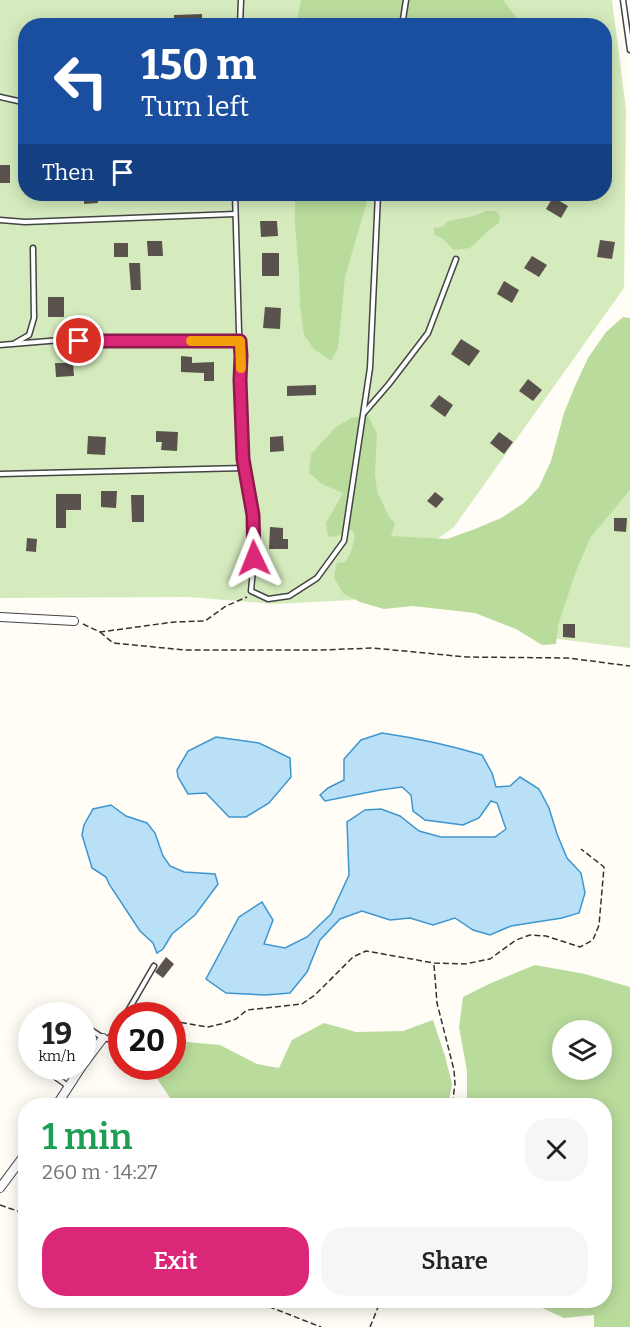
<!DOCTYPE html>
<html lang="en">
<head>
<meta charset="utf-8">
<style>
	:root { --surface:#fff; --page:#f6f6f6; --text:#222; --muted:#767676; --accent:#db2777 }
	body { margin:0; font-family:Bitter,serif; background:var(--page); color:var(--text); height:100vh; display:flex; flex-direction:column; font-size:22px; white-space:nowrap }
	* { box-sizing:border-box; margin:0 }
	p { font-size:20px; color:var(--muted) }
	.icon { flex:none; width:33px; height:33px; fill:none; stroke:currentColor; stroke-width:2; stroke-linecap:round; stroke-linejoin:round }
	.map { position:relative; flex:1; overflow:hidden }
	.panel { position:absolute; left:18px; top:1098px; width:594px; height:210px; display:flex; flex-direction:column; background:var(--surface); border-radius:24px; box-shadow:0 3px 15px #0003 }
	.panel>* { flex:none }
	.hud { position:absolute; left:18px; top:18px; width:594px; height:183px; border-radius:24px; box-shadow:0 3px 15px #0003; background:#1a4fa0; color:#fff; overflow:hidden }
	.buttons { position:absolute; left:552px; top:1020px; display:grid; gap:12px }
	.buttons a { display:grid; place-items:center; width:60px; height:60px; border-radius:50%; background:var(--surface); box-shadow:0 3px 15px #0003; font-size:30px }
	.speed { position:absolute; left:18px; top:1002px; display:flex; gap:12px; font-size:30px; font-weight:700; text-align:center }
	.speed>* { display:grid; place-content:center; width:78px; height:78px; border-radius:50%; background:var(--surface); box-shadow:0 3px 15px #0003; line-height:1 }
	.speed small { font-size:15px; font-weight:400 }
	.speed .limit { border:9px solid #d22; background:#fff; color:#111 }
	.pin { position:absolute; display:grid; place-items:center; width:51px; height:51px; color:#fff; margin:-26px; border:3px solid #fff; border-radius:50%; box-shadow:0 2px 6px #0007 }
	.me { position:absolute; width:66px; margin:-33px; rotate:358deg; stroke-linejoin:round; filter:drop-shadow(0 0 4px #0008) }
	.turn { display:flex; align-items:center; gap:21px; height:126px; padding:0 24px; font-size:27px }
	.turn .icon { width:78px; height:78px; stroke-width:2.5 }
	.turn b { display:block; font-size:42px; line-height:51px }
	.then { display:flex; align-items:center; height:57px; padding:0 24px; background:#0003; gap:12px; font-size:22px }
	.round { display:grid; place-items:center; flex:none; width:63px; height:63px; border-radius:24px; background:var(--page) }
	.headline { display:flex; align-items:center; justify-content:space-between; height:102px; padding:0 24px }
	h1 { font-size:36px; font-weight:600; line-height:45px; color:#1e9e55 }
	.primary-button { display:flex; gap:12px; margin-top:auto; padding:12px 24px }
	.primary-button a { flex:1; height:69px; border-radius:24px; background:var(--accent); color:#fff; font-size:24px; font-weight:600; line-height:69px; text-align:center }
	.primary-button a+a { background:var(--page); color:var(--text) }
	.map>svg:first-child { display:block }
	.green { fill:#d5ebbd; fill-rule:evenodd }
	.forest { fill:#b9dc9c; fill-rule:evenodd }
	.water { fill:#b9e0f7; stroke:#3f96cf; stroke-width:1.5 }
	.building { fill:#5a524d }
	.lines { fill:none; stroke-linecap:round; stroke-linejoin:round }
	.lane-casing { stroke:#444; stroke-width:7 }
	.street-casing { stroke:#444; stroke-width:10 }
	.path { stroke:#333; stroke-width:1.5; stroke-dasharray:6 3; stroke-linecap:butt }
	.lane { stroke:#fff; stroke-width:4 }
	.street { stroke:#fff; stroke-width:8 }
	.route-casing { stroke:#8e194d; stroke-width:15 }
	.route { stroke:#db2777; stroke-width:10 }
	.slow { stroke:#f59e0b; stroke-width:10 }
</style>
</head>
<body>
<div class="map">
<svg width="630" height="1327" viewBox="0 0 630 1327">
	<rect width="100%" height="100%" fill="#fffdf5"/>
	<g class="green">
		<path d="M0,0h612l14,109 -2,179 -170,239 -101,73 -79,4 -86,-7 -188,1zM26,26h578v168h-578z"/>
		<polygon points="630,485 630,648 542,637 577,546"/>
	</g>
	<g class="forest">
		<polygon points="301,0 503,0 522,25 296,26"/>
		<polygon points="295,194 369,194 345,277 338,348 331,361 314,349 304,335 300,304 299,271 295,226"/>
		<polygon points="486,211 496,211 500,216 499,223 490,229 470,248 454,250 443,239 434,235 434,228 442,227 448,221 465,218 477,215"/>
		<polygon points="623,317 630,318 630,490 590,538 575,574 558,625 556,644 542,645 516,629 475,613 413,606 384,609 360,602 343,593 334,578 337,563 345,562 351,552 355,536 352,530 334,537 328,536 326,523 343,493 322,484 309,473 311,454 336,427 351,418 368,415 377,434 375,473 377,491 389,517 395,523 391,536 447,539 475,529 501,518 524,503 539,487 551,461 564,413 575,386 588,358 606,332"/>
		<path d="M535,965l50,9 45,13v340h-36v-12l-30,3 -37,-17 77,-1v-194l-137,-1v-34l-8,-44 4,-30 28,-14zM562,1030h40v40h-40z"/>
		<polygon points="433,1020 445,1056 452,1084 448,1105 175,1105 149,1067 172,1066 173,1042 176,1041 220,1045 257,1064 279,1068 292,1040 324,1023 356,1032 403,1031"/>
	</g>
	<g class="water">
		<path d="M382,733c34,5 67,12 100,22l10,18 4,14 14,-1 10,-9 19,12 10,19 8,26 10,24 14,15 4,20 -6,20 -17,5 -51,8 -21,9 -17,-5 -18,-12 -22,7 -23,-7 -20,2 -28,-9 -22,8 -20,21 -13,32 -17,21 -24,2 -40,-2 -20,-14 33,-62 23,-15 11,18 -9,24 21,4 22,-11 24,-23 18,-39 -2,-53 18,-12 16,-1 19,7 19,15 22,6h54l11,-8 -9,-26 -6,-2 -12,17 -16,7 -38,-5 -12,-9 -2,-16 -9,-8 -22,3 -55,11 -5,-6 8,-7 16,-8v-21l17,-19z"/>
		<polygon points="216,737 259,743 290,758 291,777 269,803 246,817 229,817 206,793 188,794 178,777 177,770 188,751"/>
		<polygon points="111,805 126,816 147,823 155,833 163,856 170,866 184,872 215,874 218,884 195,915 172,934 163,949 157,953 153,943 140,931 109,884 106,877 92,868 82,835 84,825 93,809"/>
	</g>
	<g class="building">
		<polygon points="202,14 202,26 174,26 174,15"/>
		<rect x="0" y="165" width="10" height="18"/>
		<polygon points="84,194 98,194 98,203 84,204"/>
		<polygon points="553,197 568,206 561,218 546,209"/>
		<polygon points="260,221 277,221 278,236 261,237"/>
		<polygon points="600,240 615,242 612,259 597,257"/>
		<polygon points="147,241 162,241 163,256 148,256"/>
		<rect x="114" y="243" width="14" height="14"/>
		<rect x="262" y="253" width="17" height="23"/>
		<polygon points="532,256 547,265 539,277 524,268"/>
		<polygon points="129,263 140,263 141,290 131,290"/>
		<polygon points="504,281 519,290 512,303 497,294"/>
		<rect x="48" y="297" width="16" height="20"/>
		<polygon points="265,307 281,308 280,329 263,328"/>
		<polygon points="461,339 480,351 469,366 451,354"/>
		<polygon points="181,356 192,357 192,363 214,362 214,381 204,381 204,373 181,372"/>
		<polygon points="55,363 73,363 74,376 56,377"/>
		<polygon points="528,379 542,390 533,401 519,391"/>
		<polygon points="316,385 316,395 287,396 287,386"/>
		<polygon points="439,395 453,405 445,417 430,406"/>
		<polygon points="156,431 178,432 177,451 161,450 162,442 156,442"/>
		<polygon points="499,432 513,442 504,454 490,443"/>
		<polygon points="88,436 106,437 105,455 87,454"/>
		<polygon points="283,436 284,451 270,452 270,437"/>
		<polygon points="101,491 117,491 116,508 101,507"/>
		<polygon points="435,492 444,499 436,508 427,501"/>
		<polygon points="56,494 81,494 81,510 66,510 66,528 56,528"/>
		<polygon points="131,495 144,495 144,522 132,522"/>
		<polygon points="614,518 627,518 626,532 614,531"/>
		<polygon points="270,527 283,528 283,539 288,539 288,549 269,549"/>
		<polygon points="27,538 37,539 36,552 26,551"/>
		<polygon points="563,624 575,624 575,638 563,637"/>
		<polygon points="166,957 174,964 163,978 155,972"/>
	</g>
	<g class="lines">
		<g class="lane-casing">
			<g id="lane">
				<polyline points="623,0 630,50"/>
				<polyline points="240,26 241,0"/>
				<polyline points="402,26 406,0"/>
				<polyline points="0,97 18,101 26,100"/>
				<polyline points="235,194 239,331 241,356 240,380 243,459 253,515 254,558 251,591 268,599 289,596 317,578 344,541 370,368 378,194"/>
				<polyline points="0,220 25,222 235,214"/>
				<polyline points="15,343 29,335 34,318 33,248"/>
				<polyline points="0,345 61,340 240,341"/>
				<polyline points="364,413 389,384 428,333 456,259"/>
				<polyline points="0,474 244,468"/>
				<polyline points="125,1016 154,966"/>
				<polyline points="82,1024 103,1038 108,1039 115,1032 122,1021"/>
				<polyline points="40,1066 68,1086"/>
			</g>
		</g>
		<g class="street-casing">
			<g id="street">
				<polyline points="0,617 74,621"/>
				<polyline points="82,1066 103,1038"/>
				<polyline points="56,1106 82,1066"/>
				<polyline points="0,1188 26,1153"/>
			</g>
		</g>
		<g class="path">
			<polyline points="83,624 100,632 174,622 205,621 226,606 247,597"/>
			<polyline points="100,632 113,643 185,650 321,650 373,648 466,657 568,658 630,666"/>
			<polyline points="434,965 437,1003 454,1070 455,1084 452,1106"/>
			<polyline points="172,1023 178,1022 208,1027 221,1024 236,1019 247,1010 302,1004 315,995 353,957 366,951 434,963 465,964 490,959 516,940 530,935 546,936 580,947 593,940 599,925 604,867 581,849"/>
			<polyline points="0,1205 26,1214"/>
			<polyline points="252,1300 321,1327"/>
			<polyline points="370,1327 381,1300"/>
		</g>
		<use href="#lane" class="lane"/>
		<use href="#street" class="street"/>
	</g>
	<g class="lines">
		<g class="route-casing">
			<polyline id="route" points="79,341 240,341 241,356 240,380 243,459 253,515 254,558"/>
		</g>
		<use href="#route" class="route"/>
		<polyline class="slow" points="191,341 240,341 241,368"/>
	</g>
</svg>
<div class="buttons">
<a><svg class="icon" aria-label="layers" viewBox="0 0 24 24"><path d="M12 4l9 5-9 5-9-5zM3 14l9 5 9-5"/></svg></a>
</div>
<div class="speed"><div>19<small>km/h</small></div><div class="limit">20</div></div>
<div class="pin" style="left:79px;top:341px;background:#d93025"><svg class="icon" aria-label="arrive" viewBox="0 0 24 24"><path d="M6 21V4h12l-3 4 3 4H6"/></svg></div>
<svg class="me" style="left:254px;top:558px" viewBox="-20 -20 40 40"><path d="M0-17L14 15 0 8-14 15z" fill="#db2777" stroke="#fff" stroke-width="4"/></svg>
<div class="hud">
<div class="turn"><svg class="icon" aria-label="left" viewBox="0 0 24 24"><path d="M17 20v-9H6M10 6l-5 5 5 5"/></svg><div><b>150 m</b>Turn left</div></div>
<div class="then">Then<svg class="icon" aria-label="arrive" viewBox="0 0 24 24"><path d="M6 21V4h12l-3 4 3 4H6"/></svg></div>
</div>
<section class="panel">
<div class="headline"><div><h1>1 min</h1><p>260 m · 14:27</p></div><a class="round"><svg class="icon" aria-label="close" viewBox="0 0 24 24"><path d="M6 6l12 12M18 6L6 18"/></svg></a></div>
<div class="primary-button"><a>Exit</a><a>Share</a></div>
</section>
</div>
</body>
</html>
